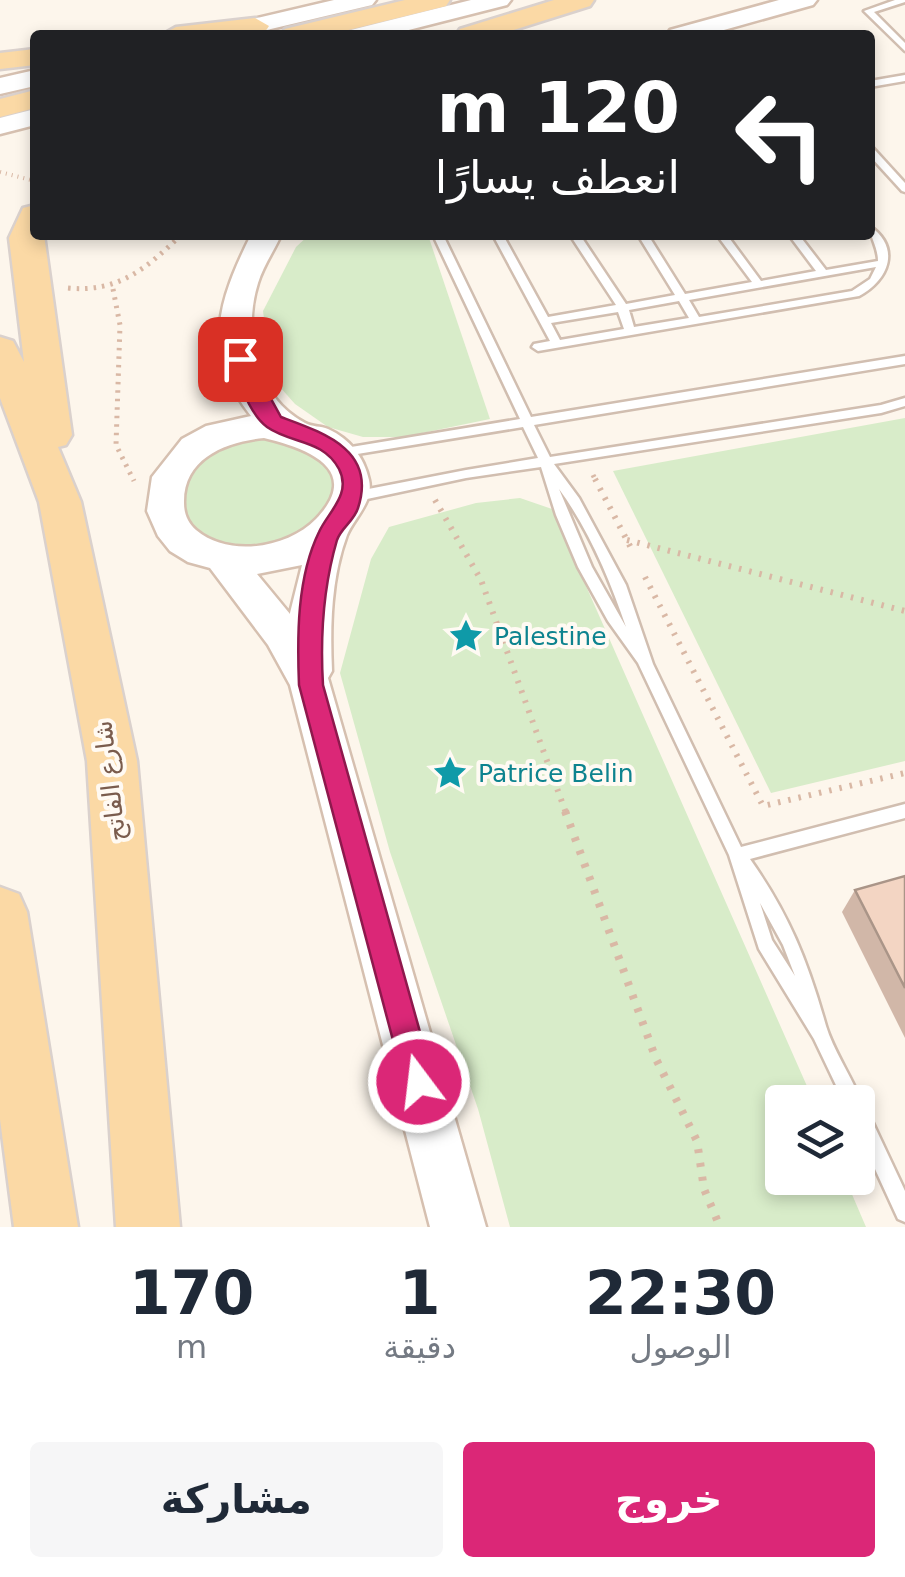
<!DOCTYPE html>
<html lang="ar">
<head>
<meta charset="utf-8">
<style>
	:root { --surface:#fff; --page:#f6f6f7; --text:#1f2937; --muted:#747a83; --accent:#db2777 }
	body { margin:0; font-family:"DejaVu Sans",Vazirmatn,sans-serif; background:var(--page); color:var(--text); direction:rtl; height:100vh; display:flex; flex-direction:column; font-size:38px; white-space:nowrap }
	* { box-sizing:border-box; margin:0 }
	p { font-size:32px; color:var(--muted) }
	.icon { flex:none; width:55px; height:55px; fill:none; stroke:currentColor; stroke-width:2; stroke-linecap:round; stroke-linejoin:round }
	.map { position:relative; height:1227px; overflow:hidden; direction:ltr }
	.side { display:flex; flex-direction:column; background:var(--surface); flex:1 }
	.side>* { flex:none }
	.top-card { position:absolute; left:30px; top:30px; width:845px; height:210px; border-radius:10px; box-shadow:0 5px 15px #0003; direction:rtl; background:#202124; color:#fff; overflow:hidden }
	.fabs { position:absolute; left:765px; top:1085px; display:grid; gap:20px }
	.fabs a { display:grid; place-items:center; width:110px; height:110px; border-radius:10px; background:var(--surface); box-shadow:0 5px 15px #0003; font-size:50px }
	.pin { position:absolute; display:grid; place-items:center; width:85px; height:85px; color:#fff; margin:-42px; border-radius:20px; box-shadow:0 5px 15px #0006 }
	.me { position:absolute; width:110px; margin:-55px; rotate:345deg; stroke-linejoin:round; filter:drop-shadow(0 0 8px #0008) }
	.turn { display:flex; align-items:center; gap:35px; height:210px; padding:0 30px; font-size:45px }
	.turn .icon { width:130px; height:130px; stroke-width:2.5 }
	.turn b { display:block; font-size:70px; line-height:85px }
	.eta { display:flex; justify-content:space-evenly; align-items:center; height:170px; text-align:center }
	.eta b { font-size:60px; font-weight:700; line-height:70px }
	.action { display:flex; gap:20px; margin-top:auto; padding:20px 30px }
	.action a { flex:1; height:115px; border-radius:10px; background:var(--accent); color:#fff; font-size:40px; font-weight:700; line-height:115px; text-align:center }
	.action a+a { background:var(--page); color:var(--text) }
	.map>svg:first-child { display:block }
	.green { fill:#d8ecc9 }
	.lines { fill:none; stroke-linecap:round; stroke-linejoin:round }
	.lane-casing { stroke:#d1beb0; stroke-width:5 }
	.secondary-casing { stroke:#d6c0b0; stroke-width:5 }
	.primary-casing { stroke:#dad1cd; stroke-width:5 }
	.path-far3 { stroke:#d9b8a5; stroke-width:4; stroke-dasharray:1 5; stroke-linecap:butt }
	.path-far2 { stroke:#d9b8a5; stroke-width:5; stroke-dasharray:2.5 6; stroke-linecap:butt }
	.path-far1 { stroke:#d9b8a5; stroke-width:6; stroke-dasharray:2.5 8; stroke-linecap:butt }
	.path { stroke:#d9b8a5; stroke-width:8; stroke-dasharray:4 10; stroke-linecap:butt }
	.lane { fill:#fff; fill-rule:evenodd }
	.secondary { fill:#fff; fill-rule:evenodd }
	.primary { fill:#fbd9a5; fill-rule:evenodd }
	.wall { fill:#d1b7a8 }
	.building { fill:#f3d5c3; stroke:#aa9588; stroke-width:2.5 }
	.route { fill:#db2777; stroke:#8e194d; stroke-width:2.5 }
	.labels { text-anchor:middle; dominant-baseline:central; stroke-width:8; stroke-linejoin:round; paint-order:stroke }
	.culture-label { font-size:25px; fill:#0d838f; stroke:#fffaf3; text-anchor:start }
	.street-label { font-size:25px; fill:#7a5c4d; stroke:#fffaf3 }
</style>
</head>
<body>
<div class="map">
<svg width="905" height="1227" viewBox="0 0 905 1227">
	<rect width="100%" height="100%" fill="#fdf6ec"/>
	<g class="green">
		<polygon points="309,235 428,235 490,419 403,437 363,437 328,427 295,404 272,378 263,311 296,247"/>
		<polygon points="905,418 905,761 771,793 613,471"/>
		<polygon points="274,435 332,461 340,495 295,541 240,550 214,543 193,530 181,513 185,474 223,444"/>
		<polygon points="520,498 552,509 814,1102 782,1102 782,1178 845,1178 866,1227 510,1227 478,1109 390,852 340,673 371,559 389,527 476,503"/>
	</g>
	<g class="lines">
		<g class="lane-casing">
			<g id="lane">
				<polygon points="895,0 905,0 905,2 874,12 905,43 905,51 864,11"/>
				<polygon points="905,75 905,81 870,87 870,81"/>
				<polygon points="870,147 873,148 905,183 905,192 902,191 870,156"/>
				<path d="M870,226c31,22 19,54 -11,70l-321,55 -6,-4 2,-3 16,-3 -57,-106h10l45,82 68,-12 -46,-70h10l46,69 49,-9 -37,-60h10l37,59 67,-12 -35,-47h10l34,46 55,-10 -27,-36h10l27,35 52,-9c0,-14 -8,-23 -8,-35zM876,267l-6,12 -18,12 -153,26 -10,-17zM679,301l10,17 -55,9 -5,-17zM618,312l6,17 -64,11 -9,-17z"/>
				<path d="M433,235h10l88,182 374,-61v8l-371,61 16,32 331,-52 24,-7v8l-24,7 -327,51 25,34 47,87 27,79 88,183 164,-43v14l-155,41c39,55 58,103 76,167 7,23 23,47 33,70l2,9 4,1 40,85v31l-7,-3 -40,-87v-30h-14l-30,-63 -55,-90 -30,-94 -91,-192 -30,-42 -30,-54 -22,-52 -15,-48 -75,11 -113,24 -6,-5 6,-5 113,-22 72,-12 -15,-31 -184,30 -6,-4 6,-4 181,-30zM559,489c30,41 51,91 67,138l-34,-60zM760,903l23,42 12,31 -23,-36z"/>
			</g>
		</g>
		<g class="secondary-casing">
			<g id="secondary">
				<polygon points="334,0 376,0 372,5 246,35 203,35 206,30"/>
				<polygon points="471,0 511,0 507,5 389,35 348,35 351,30"/>
				<polygon points="779,0 817,0 813,5 706,35 667,35 670,30"/>
				<polygon points="35,70 35,86 0,94 0,78"/>
				<polygon points="35,109 35,125 0,134 0,118"/>
				<path d="M251,235h30c-7,16 -18,31 -23,48 -16,51 -1,115 47,140 7,4 16,3 23,6 22,10 36,28 41,51 5,22 -15,38 -22,55 -16,43 -17,91 -15,136l-4,7 158,549h-56l-140,-542 -22,-40 -58,-77 -22,-6 -18,-11 -12,-15 -11,-25 5,-34 30,-38 24,-13 45,-10c-51,-65 -32,-116 0,-181zM264,438c42,10 100,31 52,81 -28,29 -87,39 -120,11 -8,-7 -12,-16 -12,-27 -1,-45 42,-61 80,-65zM302,565l-12,48v1l-33,-40z"/>
			</g>
		</g>
		<g class="primary-casing">
			<g id="primary">
				<polygon points="405,0 450,0 446,6 328,35 281,35 285,29"/>
				<polygon points="554,0 594,0 590,6 498,35 456,35 460,29"/>
				<polygon points="255,18 269,26 265,32 162,35 176,27"/>
				<polygon points="35,49 35,65 0,69 0,53"/>
				<polygon points="35,90 35,108 0,117 0,99"/>
				<polygon points="35,205 35,235 44,235 72,435 66,445 58,447 81,502 137,761 180,1227 116,1227 87,761 39,502 0,398 0,337 13,341 24,362 9,238 23,208"/>
				<polygon points="0,887 19,894 27,912 78,1227 14,1227 0,1119"/>
			</g>
		</g>
		<polyline class="path-far3" points="0,172 35,181"/>
		<g class="path-far2">
			<path d="M68,288c50,5 79,-20 113,-53"/>
			<polyline points="113,289 120,325 116,445 134,481"/>
			<polyline points="593,475 596,481"/>
		</g>
		<g class="path-far1">
			<polyline points="595,479 631,548"/>
			<polyline points="435,500 481,580 566,813"/>
			<polyline points="627,540 905,611"/>
			<polyline points="645,577 763,806 905,773"/>
		</g>
		<polyline class="path" points="565,811 656,1059 697,1141 704,1189 720,1227"/>
		<use href="#lane" class="lane"/>
		<use href="#secondary" class="secondary"/>
		<use href="#primary" class="primary"/>
	</g>
	<polygon class="wall" points="905,876 905,1038 842,912 855,890"/>
	<polygon class="building" points="905,876 905,988 855,890"/>
	<path class="route" d="M240,353l9,6 32,58c43,16 96,33 77,91 -4,13 -17,20 -21,32 -14,48 -17,95 -14,145l111,397 -5,11 -10,4 -11,-4 -4,-11 -105,-397c-2,-49 -2,-108 20,-153 9,-20 33,-38 20,-63 -16,-30 -48,-25 -72,-42 -19,-14 -28,-48 -37,-68z"/>
	<defs>
		<g id="sight-bare" transform="scale(2.7)"><path d="M0-6L1.8-2.2L6-1.7L2.9 1.2L3.7 5.4L0 3.3L-3.7 5.4L-2.9 1.2L-6-1.7L-1.8-2.2Z" fill="#0f9aa8" stroke="#fffaf3" stroke-width="2.5" paint-order="stroke"/></g>
	</defs>
	<g fill-rule="evenodd">
		<use href="#sight-bare" x="466" y="636"/>
		<use href="#sight-bare" x="450" y="773"/>
	</g>
	<g class="labels">
		<g class="culture-label">
			<text x="494" y="636">Palestine</text>
			<text x="478" y="773">Patrice Belin</text>
		</g>
		<g class="street-label">
			<text transform="translate(110 781) rotate(-97)">شارع الفاتح</text>
		</g>
	</g>
</svg>
<div class="fabs">
<a><svg class="icon" aria-label="layers" viewBox="0 0 24 24"><path d="M12 4l9 5-9 5-9-5zM3 14l9 5 9-5"/></svg></a>
</div>
<div class="pin" style="left:240px;top:359px;background:#d93025"><svg class="icon" aria-label="arrive" viewBox="0 0 24 24"><path d="M6 21V4h12l-3 4 3 4H6"/></svg></div>
<svg class="me" style="left:419px;top:1082px" viewBox="-20 -20 40 40"><circle r="17" fill="#db2777" stroke="#fff" stroke-width="3"/><path d="M0-11L8 9 0 5-8 9z" fill="#fff"/></svg>
<div class="top-card">
<div class="turn"><svg class="icon" aria-label="left" viewBox="0 0 24 24"><path d="M17 20v-9H6M10 6l-5 5 5 5"/></svg><div><b>120 m</b>انعطف يسارًا</div></div>
</div>
</div>
<section class="side">
<div class="eta">
<div><b>22:30</b><p>الوصول</p></div>
<div><b>1</b><p>دقيقة</p></div>
<div><b>170</b><p>m</p></div>
</div>
<div class="action"><a>خروج</a><a>مشاركة</a></div>
</section>
</body>
</html>
